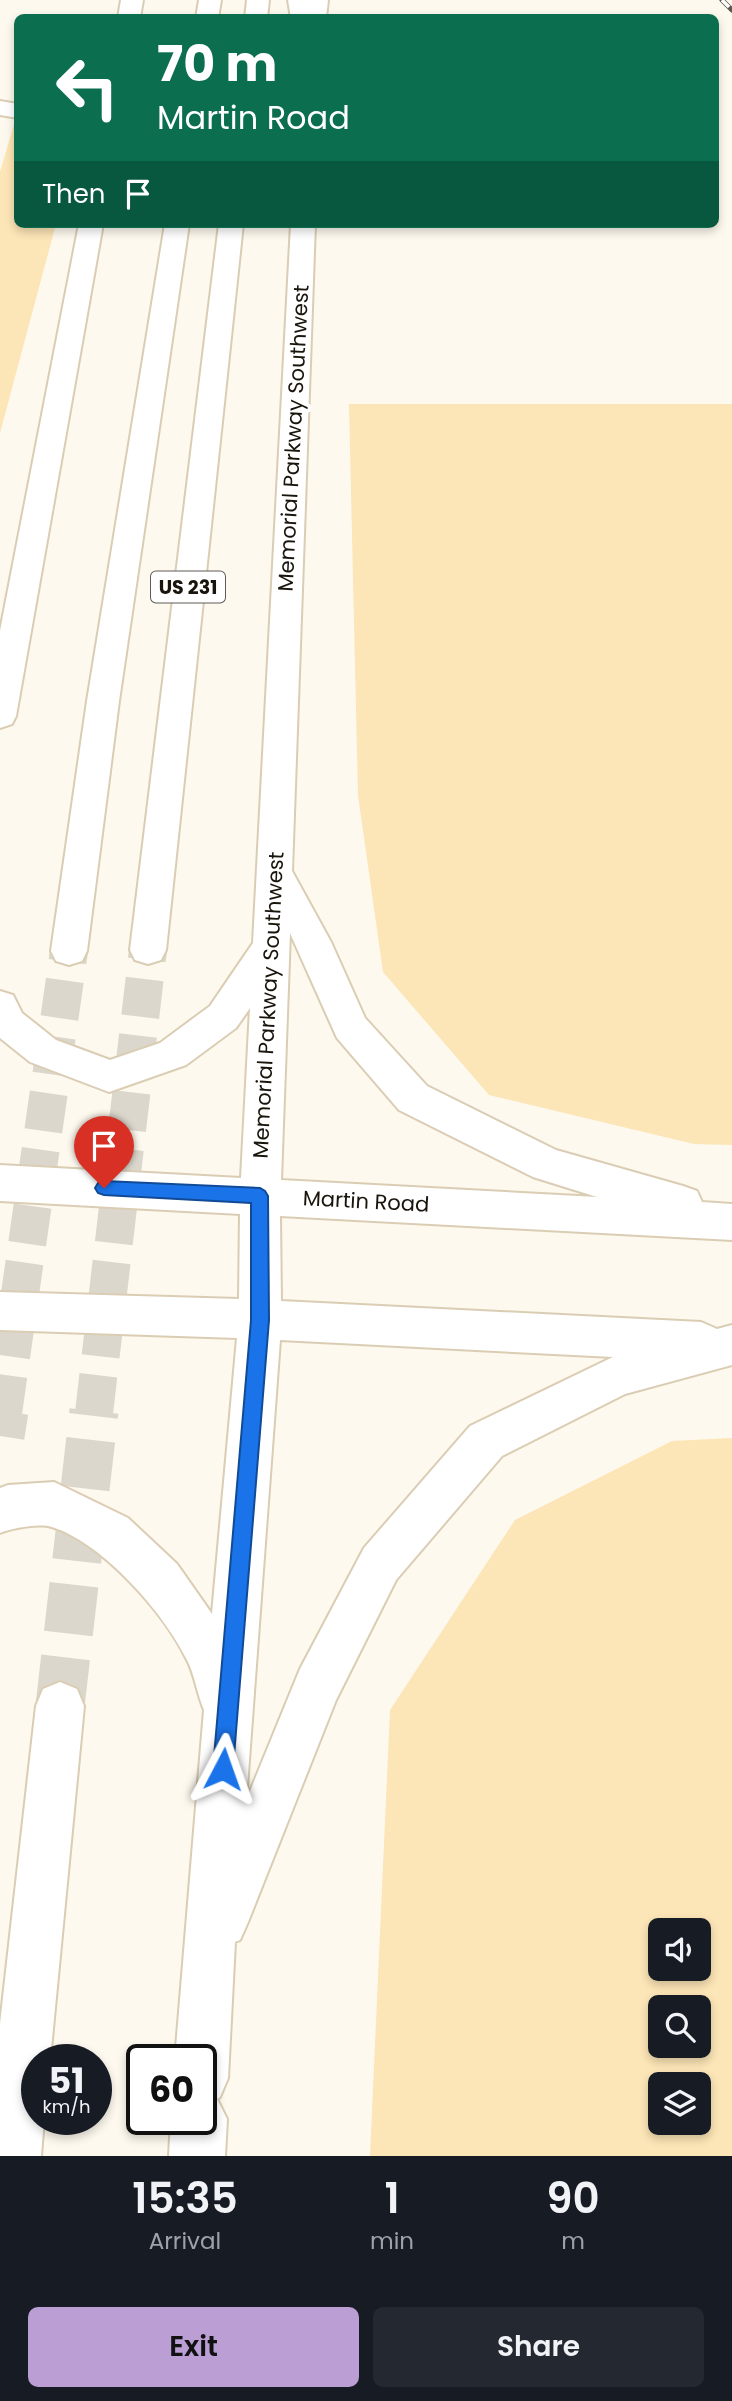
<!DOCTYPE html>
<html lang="en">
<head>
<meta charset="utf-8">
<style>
	:root { --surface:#171b24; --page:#242831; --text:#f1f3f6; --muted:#9ea1a6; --accent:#ba9ed4 }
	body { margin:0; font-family:Poppins,sans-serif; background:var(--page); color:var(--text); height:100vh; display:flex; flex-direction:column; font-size:26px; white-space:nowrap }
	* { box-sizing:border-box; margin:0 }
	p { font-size:23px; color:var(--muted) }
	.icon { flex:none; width:38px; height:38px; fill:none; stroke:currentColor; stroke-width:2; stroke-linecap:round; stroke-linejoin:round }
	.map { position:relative; height:2156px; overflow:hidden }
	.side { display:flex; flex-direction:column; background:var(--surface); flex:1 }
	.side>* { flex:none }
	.top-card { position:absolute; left:14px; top:14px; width:705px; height:214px; border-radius:10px; box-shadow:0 4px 10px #0003; background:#0b6e4f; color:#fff; overflow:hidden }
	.buttons { position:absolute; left:648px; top:1918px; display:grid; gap:14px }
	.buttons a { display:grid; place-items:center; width:63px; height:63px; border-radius:10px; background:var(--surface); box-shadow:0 4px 10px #0003; font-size:35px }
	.speed { position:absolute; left:21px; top:2044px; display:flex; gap:14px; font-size:35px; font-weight:700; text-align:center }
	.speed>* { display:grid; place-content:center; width:91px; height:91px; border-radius:50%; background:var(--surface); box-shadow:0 4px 10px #0003; line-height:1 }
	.speed small { font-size:18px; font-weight:400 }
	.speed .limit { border:4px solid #111; border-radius:10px; background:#fff; color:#111 }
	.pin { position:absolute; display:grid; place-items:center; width:60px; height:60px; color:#fff; margin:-72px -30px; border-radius:50% 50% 50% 0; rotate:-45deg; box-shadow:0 0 7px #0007 }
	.pin .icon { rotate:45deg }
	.me { position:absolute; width:77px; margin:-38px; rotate:4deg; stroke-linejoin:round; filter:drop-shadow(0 0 5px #0008) }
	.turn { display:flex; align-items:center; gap:24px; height:147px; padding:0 28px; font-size:32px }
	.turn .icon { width:91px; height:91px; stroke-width:2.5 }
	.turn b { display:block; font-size:49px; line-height:60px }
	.then { display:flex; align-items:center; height:66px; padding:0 28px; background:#0003; gap:14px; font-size:26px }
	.eta { display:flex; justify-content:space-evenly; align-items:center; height:119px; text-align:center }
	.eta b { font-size:42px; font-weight:600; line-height:49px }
	.cta { display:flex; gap:14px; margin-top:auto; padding:14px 28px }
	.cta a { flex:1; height:80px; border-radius:10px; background:var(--accent); color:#111; font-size:28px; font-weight:600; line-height:80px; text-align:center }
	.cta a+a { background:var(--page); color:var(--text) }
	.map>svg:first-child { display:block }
	.green { fill:#fce5b6; fill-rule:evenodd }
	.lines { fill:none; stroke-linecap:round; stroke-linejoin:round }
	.highway-tunnel-far1 { stroke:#dcd7cc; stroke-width:38; stroke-dasharray:38 19; stroke-linecap:butt }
	.highway-tunnel { stroke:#dcd7cc; stroke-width:49; stroke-dasharray:49 24; stroke-linecap:butt }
	.minor-casing { stroke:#dacdb4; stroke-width:4 }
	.major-casing { stroke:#dacdb4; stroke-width:4 }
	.highway-casing { stroke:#dacdb4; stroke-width:4 }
	.minor { fill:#fff; fill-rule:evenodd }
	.major { fill:#fff; fill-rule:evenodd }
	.highway { fill:#fff; fill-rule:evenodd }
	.rail-casing { stroke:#5c584e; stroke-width:5 }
	.rail { stroke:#fff; stroke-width:3.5; stroke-dasharray:10; stroke-linecap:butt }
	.route { fill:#1a73e8; stroke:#114b97; stroke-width:2 }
	.labels { text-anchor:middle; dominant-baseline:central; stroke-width:7; stroke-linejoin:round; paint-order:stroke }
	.shield { fill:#fff; stroke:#5e5b55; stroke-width:2 }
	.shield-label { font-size:19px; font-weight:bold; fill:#19150c }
	.street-label { font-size:21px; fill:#19150c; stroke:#fff }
</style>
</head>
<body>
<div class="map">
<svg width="732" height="2156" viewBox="0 0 732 2156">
	<rect width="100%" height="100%" fill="#fef9ee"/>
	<g class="green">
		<polygon points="14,124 18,125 18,224 56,224 0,433 0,172"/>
		<polygon points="349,404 732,404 732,1145 694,1144 489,1095 383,972 358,795"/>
		<path d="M732,1438v718h-362l20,-446 125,-190 157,-79zM660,1930h38v39h-38zM660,2007h38v39h-38zM660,2084h38v39h-38z"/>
	</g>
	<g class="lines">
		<g class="highway-tunnel-far1">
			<polyline points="3,1413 69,951"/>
			<polyline points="94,1413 148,950"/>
		</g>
		<g class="highway-tunnel">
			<polyline points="0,1436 4,1411"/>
			<polyline points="60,1706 94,1411"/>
		</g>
		<g class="minor-casing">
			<polygon id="minor" points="0,101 18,104 18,118 0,115"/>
		</g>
		<g class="major-casing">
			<g id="major">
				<polygon points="121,0 143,0 140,18 118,18"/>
				<polygon points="306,0 328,0 326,18 304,18"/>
				<polygon points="79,224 103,224 16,716 12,724 0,728 0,631"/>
				<path d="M291,224h24l-23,647 39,71 34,76 62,68 129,64 127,36 14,5 5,11 30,2v36l-452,-24 1,85 420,21 16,7 15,-4v40l-107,29 -123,62 -106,124 -60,120 -88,222 -8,18 -5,2 -7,136 -8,19 -3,2 10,20 -2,37h-56l2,-37h30v-59h-26l29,-350c-7,-16 -9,-35 -17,-50 -23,-47 -84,-117 -135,-133 -13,-4 -39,1 -52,6v-45l8,-3 46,-3 74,36 49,46 35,50 25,-276 -237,-8v-38l239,7 1,-85 -240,-13v-36l241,13 9,-170 -14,20 -50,37 -77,27 -79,-30 -30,-24v-47l13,4 9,18 34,27 54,20 50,-17 50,-37 43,-63zM290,933l47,105 62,72 134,67 64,20 -316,-17zM280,1340l333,17 -143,69 -106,122 -64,121 -54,132z"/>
			</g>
		</g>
		<g class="highway-casing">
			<g id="highway">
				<polygon points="199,0 221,0 218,18 196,18"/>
				<polygon points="247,0 269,0 267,18 245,18"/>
				<polygon points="288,0 310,0 313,18 291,18"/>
				<polygon points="165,224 189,224 119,701 87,951 82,961 69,965 56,961 51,951 87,701"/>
				<polygon points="219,224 243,224 166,950 161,960 148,964 135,960 130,950"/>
				<polygon points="60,1682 77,1689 84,1706 50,2060 37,2060 37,2119 44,2119 41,2156 0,2156 0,2024 36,1706 43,1689"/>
			</g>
		</g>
		<use href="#minor" class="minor"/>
		<use href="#major" class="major"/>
		<use href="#highway" class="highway"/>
		<g class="rail-casing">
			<polyline id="rail" points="722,0 732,10"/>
		</g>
		<use href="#rail" class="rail"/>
	</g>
	<polygon class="route" points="104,1181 260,1188 265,1191 268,1196 269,1320 233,1769 230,1776 223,1779 216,1776 213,1769 251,1320 251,1203 104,1195 98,1193 95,1188 98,1183"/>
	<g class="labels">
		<rect class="shield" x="151" y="571.5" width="74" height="31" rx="5"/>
		<g class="shield-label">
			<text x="188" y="587">US 231</text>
		</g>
		<g class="street-label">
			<text transform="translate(293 438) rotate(-87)">Memorial Parkway Southwest</text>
			<text transform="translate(268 1005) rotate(-87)">Memorial Parkway Southwest</text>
			<text transform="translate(366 1201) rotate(3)">Martin Road</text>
		</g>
	</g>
</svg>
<div class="buttons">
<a><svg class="icon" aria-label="sound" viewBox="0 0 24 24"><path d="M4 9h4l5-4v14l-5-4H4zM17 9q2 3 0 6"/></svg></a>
<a><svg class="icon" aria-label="search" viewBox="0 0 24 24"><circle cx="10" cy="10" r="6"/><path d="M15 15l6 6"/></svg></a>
<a><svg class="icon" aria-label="layers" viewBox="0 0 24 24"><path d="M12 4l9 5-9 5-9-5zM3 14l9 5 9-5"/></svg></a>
</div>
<div class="speed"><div>51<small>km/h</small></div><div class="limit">60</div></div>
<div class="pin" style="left:104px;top:1188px;background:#d93025"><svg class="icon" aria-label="arrive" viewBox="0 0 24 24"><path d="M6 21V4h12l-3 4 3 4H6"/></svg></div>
<svg class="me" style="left:223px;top:1769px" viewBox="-20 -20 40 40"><path d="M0-17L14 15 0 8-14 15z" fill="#1a73e8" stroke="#fff" stroke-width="4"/></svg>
<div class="top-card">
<div class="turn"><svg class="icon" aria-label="left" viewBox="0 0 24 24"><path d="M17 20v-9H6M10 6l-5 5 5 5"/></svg><div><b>70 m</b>Martin Road</div></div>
<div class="then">Then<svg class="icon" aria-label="arrive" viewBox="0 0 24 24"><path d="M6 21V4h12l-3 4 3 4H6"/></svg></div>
</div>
</div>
<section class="side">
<div class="eta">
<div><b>15:35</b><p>Arrival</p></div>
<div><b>1</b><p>min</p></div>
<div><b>90</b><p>m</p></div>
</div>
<div class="cta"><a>Exit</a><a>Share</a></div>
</section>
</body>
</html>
